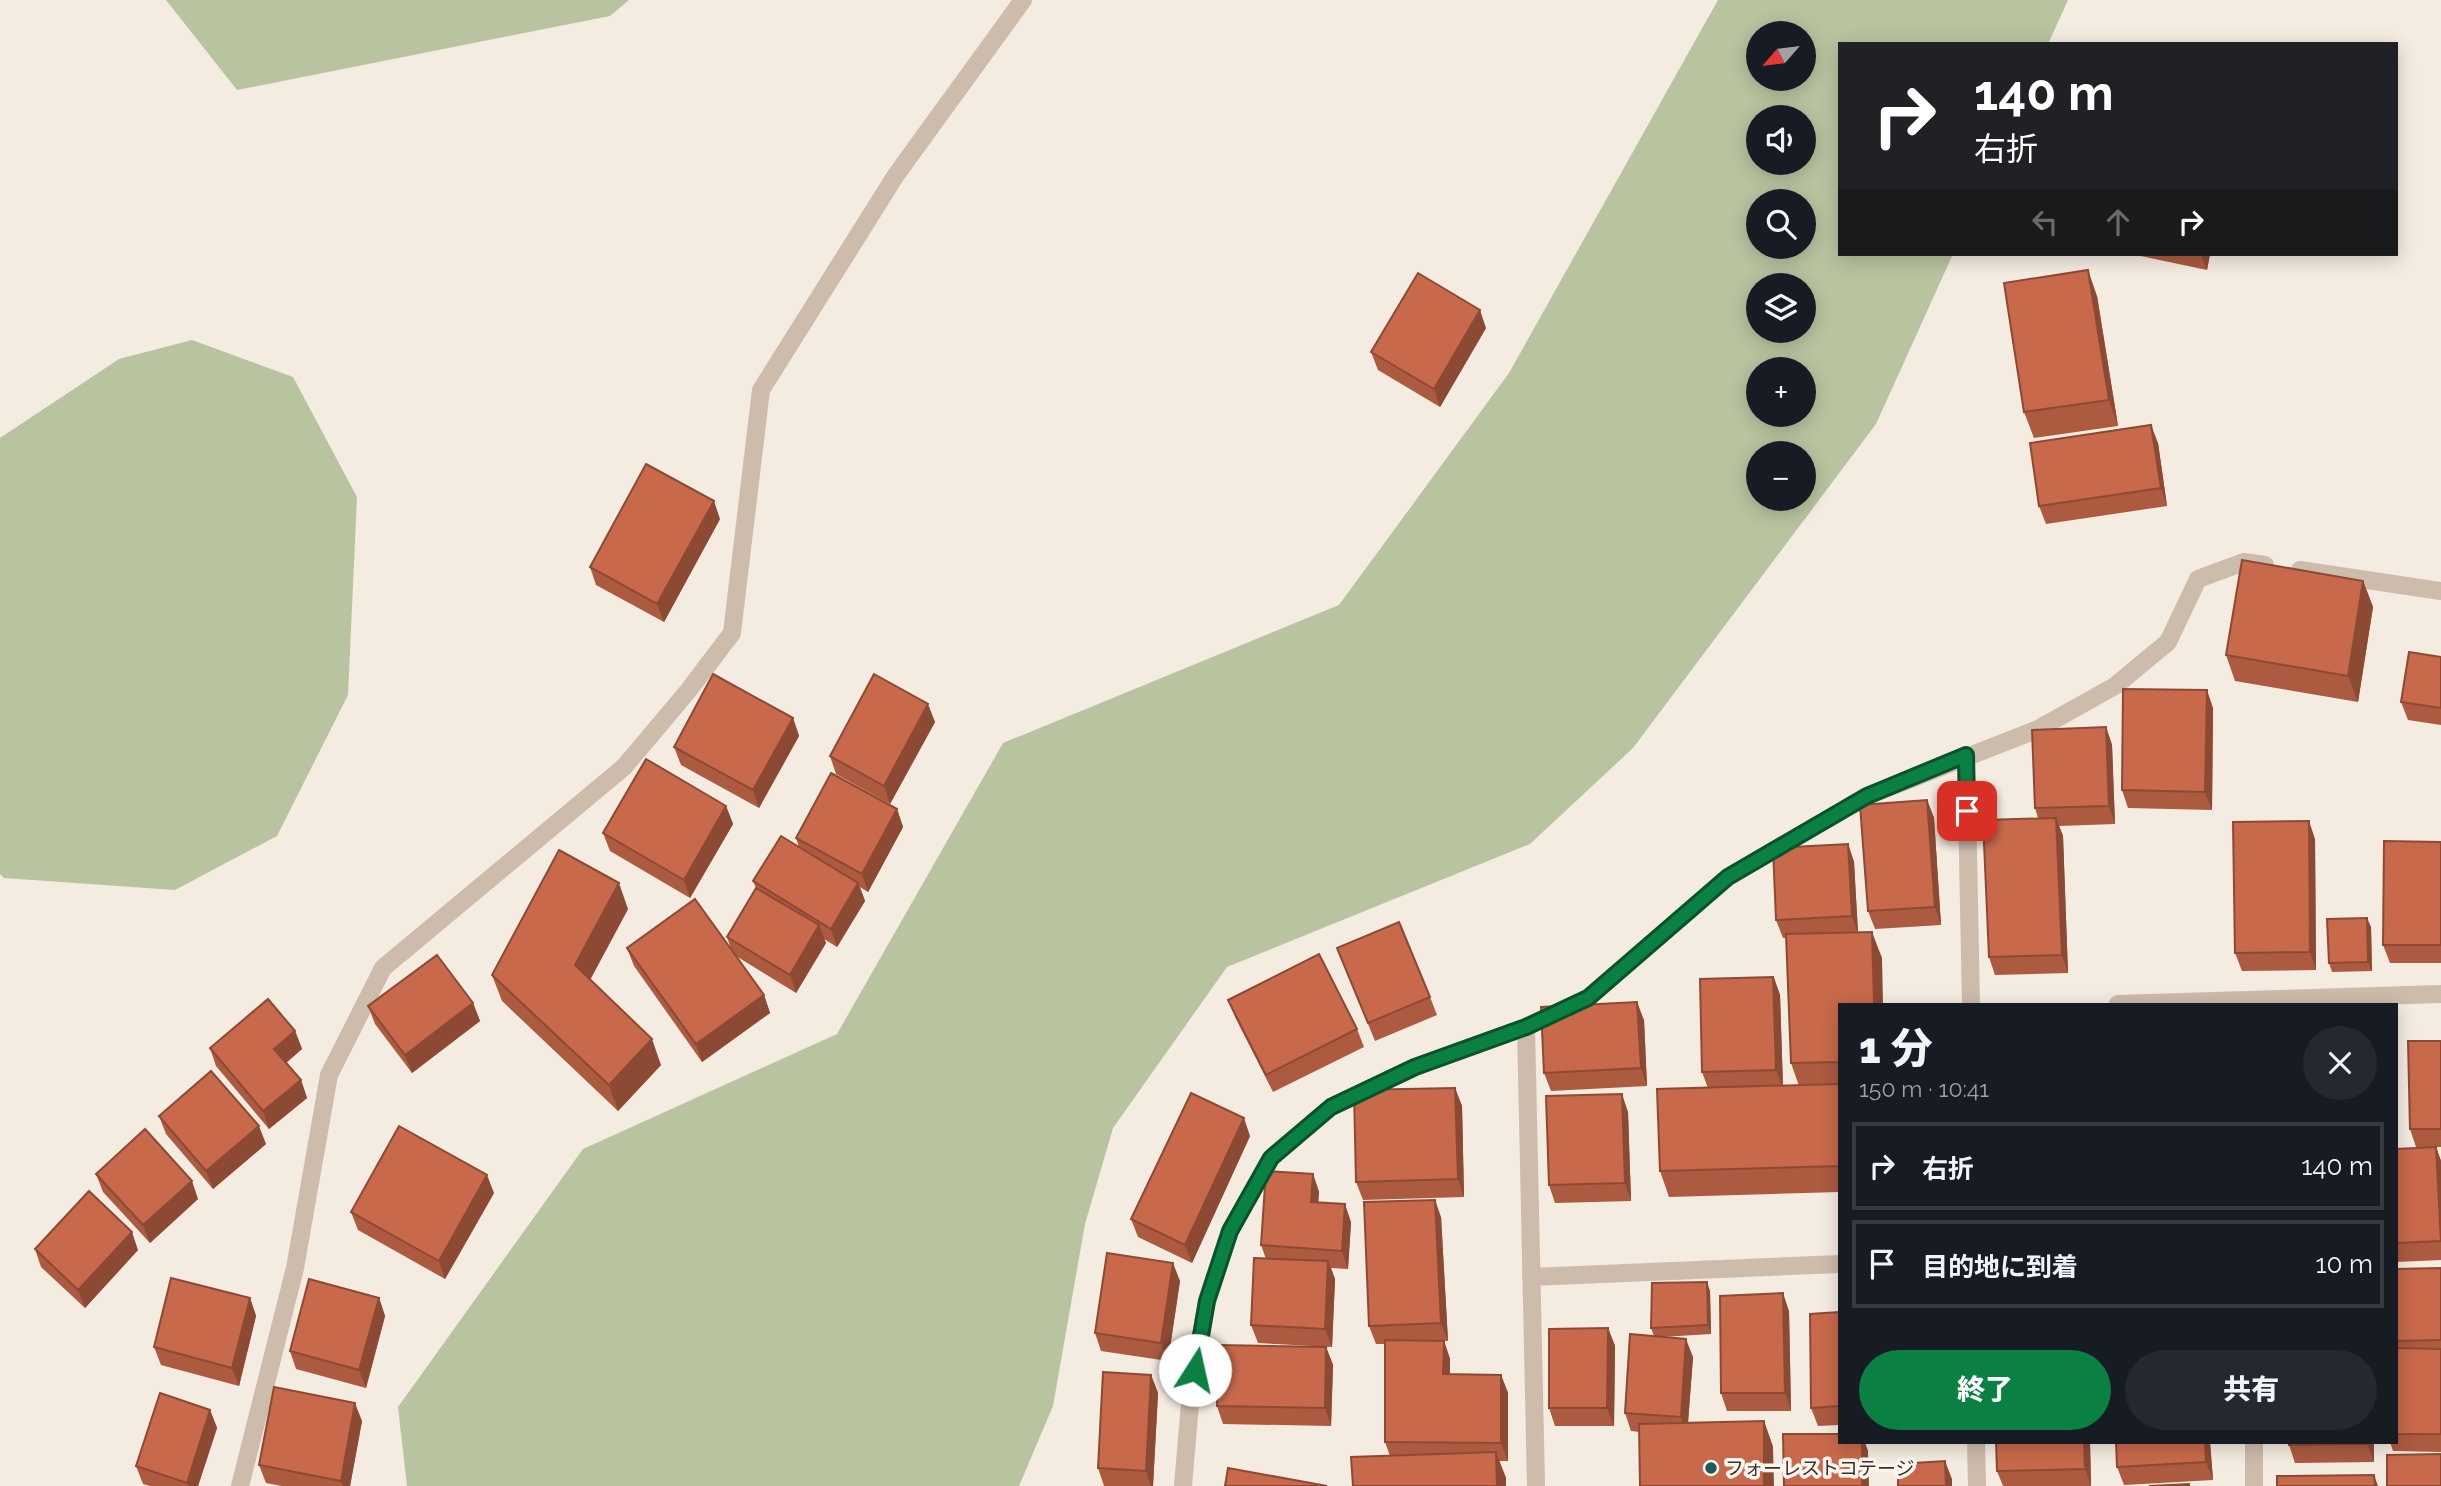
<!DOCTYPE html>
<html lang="ja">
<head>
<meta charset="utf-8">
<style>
	:root { --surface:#171b24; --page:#242831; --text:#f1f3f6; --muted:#9ea1a6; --line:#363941; --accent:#0b8043 }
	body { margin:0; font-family:Raleway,"Noto Sans JP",sans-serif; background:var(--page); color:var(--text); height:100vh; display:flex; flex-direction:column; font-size:26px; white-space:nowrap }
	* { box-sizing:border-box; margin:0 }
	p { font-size:23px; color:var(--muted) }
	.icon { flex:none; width:38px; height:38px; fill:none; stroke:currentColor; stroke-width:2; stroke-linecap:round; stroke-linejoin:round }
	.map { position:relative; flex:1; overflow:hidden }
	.side { position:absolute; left:1838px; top:1003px; width:560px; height:441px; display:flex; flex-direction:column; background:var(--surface); border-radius:0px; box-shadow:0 4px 18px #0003 }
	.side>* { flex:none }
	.top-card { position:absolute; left:1838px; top:42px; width:560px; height:214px; border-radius:0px; box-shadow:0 4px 18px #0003; background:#202124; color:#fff; overflow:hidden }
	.needle { width:46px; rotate:242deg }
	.controls { position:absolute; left:1746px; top:21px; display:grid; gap:14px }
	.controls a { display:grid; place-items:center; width:70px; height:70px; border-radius:50%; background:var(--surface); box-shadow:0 4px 18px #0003; font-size:35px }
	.pin { position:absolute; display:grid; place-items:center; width:60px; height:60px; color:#fff; margin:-30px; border-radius:14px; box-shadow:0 4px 10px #0006 }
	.me { position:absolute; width:77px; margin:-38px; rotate:10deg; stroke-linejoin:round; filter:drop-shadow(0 0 5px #0008) }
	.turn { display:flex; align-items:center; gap:24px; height:147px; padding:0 21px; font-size:32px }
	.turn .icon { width:91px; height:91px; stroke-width:2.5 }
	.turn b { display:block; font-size:49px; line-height:60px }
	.lanes { display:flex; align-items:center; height:66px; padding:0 21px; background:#0003; justify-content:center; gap:35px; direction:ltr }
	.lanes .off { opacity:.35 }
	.round { display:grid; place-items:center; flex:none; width:74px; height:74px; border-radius:37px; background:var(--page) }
	.head { display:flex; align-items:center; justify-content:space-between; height:119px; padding:0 21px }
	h1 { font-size:42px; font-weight:800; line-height:52px }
	.button { display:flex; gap:14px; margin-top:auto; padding:14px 21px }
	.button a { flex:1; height:80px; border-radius:42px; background:var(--accent); color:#fff; font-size:28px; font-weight:800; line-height:80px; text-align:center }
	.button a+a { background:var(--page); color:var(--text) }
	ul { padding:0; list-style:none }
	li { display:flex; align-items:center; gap:21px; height:88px; margin:0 14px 10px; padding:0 7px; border:4px solid var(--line); border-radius:0px }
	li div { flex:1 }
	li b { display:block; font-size:26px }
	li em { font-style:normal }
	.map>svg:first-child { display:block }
	.green { fill:#b8c4a0; fill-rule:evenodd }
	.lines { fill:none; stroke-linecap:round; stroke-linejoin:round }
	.minor { stroke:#cdbbac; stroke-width:18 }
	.wall { fill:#ac5a40 }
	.shaded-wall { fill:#8c4a34 }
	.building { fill:#c8694b; stroke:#8c4a34; stroke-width:2 }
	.route-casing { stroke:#07532c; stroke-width:18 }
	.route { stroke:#0b8043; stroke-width:12 }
	.poi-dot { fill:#1f5a5e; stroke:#fbf5ee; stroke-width:2.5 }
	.labels { text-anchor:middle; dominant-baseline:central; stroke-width:7; stroke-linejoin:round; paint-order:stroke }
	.poi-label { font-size:19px; fill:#3b302b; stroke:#fbf5ee; text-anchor:start }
</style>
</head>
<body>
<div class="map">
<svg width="2441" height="1486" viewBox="0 0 2441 1486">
	<rect width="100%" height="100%" fill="#f4ebe1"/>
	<g class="green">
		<polygon points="166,0 629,0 610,16 237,90"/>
		<path d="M1718,0h350l-20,44h-209v210h114l-77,170 -243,324 -103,96 -303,123 -114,161 -28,96 -32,182 -34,80h-612l-9,-79 185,-258 254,-115 166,-291 336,-138 170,-232zM1759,33h45v46h-45zM1759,117h45v46h-45zM1759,201h45v46h-45zM1759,285h45v46h-45zM1759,369h45v46h-45zM1759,453h45v46h-45z"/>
		<polygon points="192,340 293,377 357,497 348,695 277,836 175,890 4,878 0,874 0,438 119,359"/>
	</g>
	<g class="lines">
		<g class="minor">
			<polyline points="2300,570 2441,591"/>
			<polyline points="1966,755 1971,1004"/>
			<polyline points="2118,1004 2441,994"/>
			<polyline points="1526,1027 1536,1486"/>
			<polyline points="1531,1277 1839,1264"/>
			<polyline points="1976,1442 1977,1486"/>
			<polyline points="2254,1442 2254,1486"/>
			<polyline points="240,1486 295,1268 329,1075 383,968 624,767 688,691 732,633 761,390 896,175 1023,0"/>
			<polyline points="1183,1486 1191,1392 1207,1301 1230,1231 1271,1158 1331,1107 1415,1067 1526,1027 1588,998 1728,877 1867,796 2036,730 2115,686 2168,642 2198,579 2244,562 2265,565"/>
		</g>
	</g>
	<g class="wall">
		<polygon points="2131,254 2210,254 2207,270"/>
		<polygon points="2097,296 2118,426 2034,438 2024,412"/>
		<polygon points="1486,328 1440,407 1378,370 1371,352"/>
		<polygon points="2158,443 2167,506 2046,524 2039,506"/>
		<polygon points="720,519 664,622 596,585 590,567"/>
		<polygon points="2363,581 2373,607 2358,702 2235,681 2226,655"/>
		<polygon points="2441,657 2441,725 2408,720 2401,702"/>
		<polygon points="2213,708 2212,810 2128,808 2122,790"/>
		<polygon points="793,718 799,736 759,808 681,765 674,747"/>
		<polygon points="935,722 890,804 836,774 830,756"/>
		<polygon points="2106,727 2112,745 2115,824 2059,826 2063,836 2068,973 1995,975 1989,957 2038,818 2035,808"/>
		<polygon points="1927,800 1934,818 1941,925 1875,929 1868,911"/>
		<polygon points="726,806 733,824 690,898 610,851 603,833"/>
		<polygon points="897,809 903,827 868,892 860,887 865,901 837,947 824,939 826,943 796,993 736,956 764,995 770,1013 702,1062 634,966 627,948 732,952 727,937 756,888 753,881 799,847 796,838"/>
		<polygon points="2315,839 2316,970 2242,971 2235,953"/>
		<polygon points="2441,842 2441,963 2390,963 2383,945"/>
		<polygon points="1848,844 1854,862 1858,932 1882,958 1839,1004 1839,1192 1669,1197 1660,1171 1708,1088 1702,1072 1774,977 1780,995 1783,1086 1799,1086 1791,1063 1787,938 1783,938 1776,920"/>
		<polygon points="628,909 590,980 661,1065 618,1111 502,1001 492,975"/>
		<polygon points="2371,927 2372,971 2332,972 2329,963"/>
		<polygon points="1337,948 1430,997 1437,1015 1375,1041"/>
		<polygon points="1228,1000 1357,1029 1364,1047 1273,1092 1235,1017"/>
		<polygon points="473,1003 480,1021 412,1073 375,1024 368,1006"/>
		<polygon points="1644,1020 1647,1086 1551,1091 1544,1073"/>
		<polygon points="295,1031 302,1049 286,1063 301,1080 307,1098 269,1129 216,1066 210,1048"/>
		<polygon points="2441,1041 2441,1147 2416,1147 2410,1129"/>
		<polygon points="1455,1088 1462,1106 1464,1197 1363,1200 1356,1182"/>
		<polygon points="1628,1112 1631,1201 1555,1203 1549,1185"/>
		<polygon points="159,1116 266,1144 213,1189 166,1134"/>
		<polygon points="1250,1136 1192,1263 1138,1237 1131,1219"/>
		<polygon points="2436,1147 2441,1161 2441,1260 2396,1262 2396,1149"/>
		<polygon points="96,1174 198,1199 150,1243 103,1192"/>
		<polygon points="1313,1174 1319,1192 1318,1202 1351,1222 1348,1269 1331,1268 1335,1279 1332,1347 1258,1343 1251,1325 1266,1259 1261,1245"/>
		<polygon points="494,1193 445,1279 358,1230 351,1212"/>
		<polygon points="1441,1217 1448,1341 1438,1341 1444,1341 1450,1359 1450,1374 1501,1375 1508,1393 1508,1461 1499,1461 1506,1478 1506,1486 1353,1486 1390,1456 1385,1442 1385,1344 1376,1344 1369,1326"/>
		<polygon points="35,1249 138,1250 85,1308 41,1267"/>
		<polygon points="2441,1268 2441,1452 2393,1451 2390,1442 2396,1442 2396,1269"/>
		<polygon points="1180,1281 1168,1361 1101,1351 1095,1333"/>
		<polygon points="1710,1291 1711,1334 1661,1337 1693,1357 1688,1423 1764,1421 1773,1447 1631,1431 1625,1413 1654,1336 1651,1328"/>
		<polygon points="250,1298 256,1316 239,1386 161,1365 154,1347"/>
		<polygon points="379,1298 385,1316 366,1388 296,1369 290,1351"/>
		<polygon points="1789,1311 1791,1411 1727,1411 1721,1393"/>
		<polygon points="1839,1312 1839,1425 1818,1426 1811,1408"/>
		<polygon points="1608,1328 1615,1346 1614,1426 1555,1426 1549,1408"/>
		<polygon points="1326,1347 1333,1365 1331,1426 1223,1424 1217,1406"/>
		<polygon points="1151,1375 1158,1393 1153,1486 1104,1486 1098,1468"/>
		<polygon points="210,1410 217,1428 198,1486 150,1486 143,1484 136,1466"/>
		<polygon points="362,1421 350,1486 282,1486 266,1483 259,1465"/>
		<polygon points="2090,1442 2091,1486 2003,1486 1997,1471"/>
		<polygon points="2210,1442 2213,1480 2124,1485 2117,1467"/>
		<polygon points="2374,1442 2374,1462 2295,1463 2289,1445"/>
	</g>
	<g class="shaded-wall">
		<polygon points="2201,254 2210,254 2207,270"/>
		<polygon points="2088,270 2097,296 2118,426 2109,400"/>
		<polygon points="1480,310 1486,328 1440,407 1434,389"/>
		<polygon points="2151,425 2158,443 2167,506 2161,488"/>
		<polygon points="714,501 720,519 664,622 657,604"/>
		<polygon points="2363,581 2373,607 2358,702 2348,676"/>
		<polygon points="2207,690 2213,708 2212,810 2205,792"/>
		<polygon points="928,704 935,722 890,804 884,786"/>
		<polygon points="793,718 799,736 759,808 753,790"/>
		<polygon points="2106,727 2112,745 2115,824 2109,806"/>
		<polygon points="1927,800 1934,818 1941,925 1935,907"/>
		<polygon points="726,806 733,824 690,898 684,880"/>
		<polygon points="897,809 903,827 868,892 862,874"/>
		<polygon points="2056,818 2063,836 2068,973 2062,955"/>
		<polygon points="2309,821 2315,839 2316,970 2310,952"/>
		<polygon points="1848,844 1854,862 1858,934 1852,916"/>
		<polygon points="619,883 628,909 584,991 575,965"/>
		<polygon points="858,883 865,901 837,947 831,929"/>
		<polygon points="2367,918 2371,927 2372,971 2368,962"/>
		<polygon points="819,925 826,943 796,993 790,975"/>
		<polygon points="1872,932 1882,958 1883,1004 1874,1004"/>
		<polygon points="1773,977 1780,995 1783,1088 1776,1070"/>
		<polygon points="764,995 770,1013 702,1062 696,1044"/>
		<polygon points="1637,1002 1644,1020 1647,1086 1641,1068"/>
		<polygon points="473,1003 480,1021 412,1073 405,1055"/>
		<polygon points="295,1031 302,1049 281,1067 274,1049"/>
		<polygon points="652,1039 661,1065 618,1111 609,1085"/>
		<polygon points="301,1080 307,1098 269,1129 263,1111"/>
		<polygon points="1455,1088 1462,1106 1464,1197 1458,1179"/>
		<polygon points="1622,1094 1628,1112 1631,1201 1625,1183"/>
		<polygon points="1244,1118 1250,1136 1192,1263 1185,1245"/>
		<polygon points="259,1126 266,1144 213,1189 206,1171"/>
		<polygon points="2436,1147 2441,1161 2441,1243 2441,1241"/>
		<polygon points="1313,1174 1319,1192 1317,1220 1311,1202"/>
		<polygon points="487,1175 494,1193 445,1279 439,1261"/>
		<polygon points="192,1181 198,1199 150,1243 143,1225"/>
		<polygon points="1435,1200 1441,1217 1448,1341 1441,1323"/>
		<polygon points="1345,1204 1351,1222 1348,1269 1342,1251"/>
		<polygon points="132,1232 138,1250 85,1308 78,1290"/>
		<polygon points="1328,1261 1335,1279 1332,1347 1325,1329"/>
		<polygon points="1173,1263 1180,1281 1168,1361 1161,1343"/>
		<polygon points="1707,1282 1710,1291 1711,1334 1708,1325"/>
		<polygon points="1783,1293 1789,1311 1791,1411 1785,1393"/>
		<polygon points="250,1298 256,1316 239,1386 232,1368"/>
		<polygon points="379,1298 385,1316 366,1388 359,1370"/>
		<polygon points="1608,1328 1615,1346 1614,1426 1607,1408"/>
		<polygon points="1686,1339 1693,1357 1687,1435 1681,1417"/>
		<polygon points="1444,1341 1450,1359 1450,1392 1443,1374"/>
		<polygon points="1326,1347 1333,1365 1331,1426 1325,1408"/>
		<polygon points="1151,1375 1158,1393 1153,1486 1151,1486 1146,1471"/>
		<polygon points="1501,1375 1508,1393 1508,1461 1501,1443"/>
		<polygon points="355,1403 362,1421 350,1486 343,1486 341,1481"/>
		<polygon points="210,1410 217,1428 198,1486 188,1486 187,1483"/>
		<polygon points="1764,1421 1773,1447 1774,1486 1764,1486"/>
		<polygon points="1862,1442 1865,1442 1868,1451 1869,1486 1862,1486"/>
		<polygon points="2084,1442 2090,1442 2091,1486 2085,1469"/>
		<polygon points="2205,1442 2210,1442 2213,1480 2206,1462"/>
		<polygon points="2367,1442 2374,1442 2374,1462 2367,1444"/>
		<polygon points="1496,1452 1506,1478 1506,1486 1497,1486"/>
		<polygon points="1945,1461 1952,1479 1952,1486 1946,1486"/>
		<polygon points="2374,1475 2378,1486 2375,1486"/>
	</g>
	<g class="building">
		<polygon points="2088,270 2109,400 2024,412 2004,283"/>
		<polygon points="1418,273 1480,310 1434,389 1371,352"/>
		<polygon points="2151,425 2161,488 2039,506 2030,443"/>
		<polygon points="646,464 714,501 657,604 590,567"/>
		<polygon points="2242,560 2363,581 2348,676 2226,655"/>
		<polygon points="2409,652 2441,657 2441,708 2401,702"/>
		<polygon points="713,674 793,718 753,790 674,747"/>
		<polygon points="874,674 928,704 884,786 830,756"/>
		<polygon points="2123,689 2207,690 2205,792 2122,790"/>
		<polygon points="2106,727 2109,806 2035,808 2032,730"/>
		<polygon points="646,759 726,806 684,880 603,833"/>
		<polygon points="831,773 897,809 862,874 796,838"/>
		<polygon points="1927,800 1935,907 1868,911 1860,805"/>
		<polygon points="2056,818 2062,955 1989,957 1983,820"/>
		<polygon points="2309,821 2310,952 2235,953 2233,822"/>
		<polygon points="781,836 858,883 831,929 753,881"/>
		<polygon points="2384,841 2441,842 2441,945 2383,945"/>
		<polygon points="1848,844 1852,916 1776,920 1773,848"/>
		<polygon points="559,850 619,883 575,965 652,1039 609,1085 492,975"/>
		<polygon points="756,888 819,925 790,975 727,937"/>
		<polygon points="695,899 764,995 696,1044 627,948"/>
		<polygon points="2367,918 2368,962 2329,963 2327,919"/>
		<polygon points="1399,922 1430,997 1368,1023 1337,948"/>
		<polygon points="1872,932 1874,1004 1839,1004 1839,1062 1791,1063 1786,934"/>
		<polygon points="1319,954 1357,1029 1266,1075 1228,1000"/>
		<polygon points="437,955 473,1003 405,1055 368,1006"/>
		<polygon points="1773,977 1776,1070 1702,1072 1700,979"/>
		<polygon points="268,999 295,1031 274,1049 301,1080 263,1111 210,1048"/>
		<polygon points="1637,1002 1641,1068 1544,1073 1541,1007"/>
		<polygon points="2408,1041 2441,1041 2441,1129 2410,1129"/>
		<polygon points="211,1071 259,1126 206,1171 159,1116"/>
		<polygon points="1839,1084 1839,1166 1660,1171 1657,1089"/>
		<polygon points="1455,1088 1458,1179 1356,1182 1354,1090"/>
		<polygon points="1191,1093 1244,1118 1185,1245 1131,1219"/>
		<polygon points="1622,1094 1625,1183 1549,1185 1546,1096"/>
		<polygon points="399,1126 487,1175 439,1261 351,1212"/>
		<polygon points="145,1129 192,1181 143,1225 96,1174"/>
		<polygon points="2436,1147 2441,1241 2396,1243 2396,1149"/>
		<polygon points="1266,1171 1313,1174 1311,1202 1345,1204 1342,1251 1261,1245"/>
		<polygon points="89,1191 132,1232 78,1290 35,1249"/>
		<polygon points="1435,1200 1441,1323 1369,1326 1364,1202"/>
		<polygon points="1107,1253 1173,1263 1161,1343 1095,1333"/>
		<polygon points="1254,1258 1328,1261 1325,1329 1251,1325"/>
		<polygon points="2441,1268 2441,1340 2396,1341 2396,1269"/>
		<polygon points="171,1278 250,1298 232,1368 154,1347"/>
		<polygon points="309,1279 379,1298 359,1370 290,1351"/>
		<polygon points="1707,1282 1708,1325 1651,1328 1652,1283"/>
		<polygon points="1783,1293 1785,1393 1721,1393 1720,1296"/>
		<polygon points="1839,1312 1839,1406 1811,1408 1810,1314"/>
		<polygon points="1608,1328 1607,1408 1549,1408 1549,1329"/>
		<polygon points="1630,1334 1686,1339 1681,1417 1625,1413"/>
		<polygon points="1385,1340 1444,1341 1443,1374 1501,1375 1501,1443 1385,1442"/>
		<polygon points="1219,1345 1326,1347 1325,1408 1217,1406"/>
		<polygon points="2396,1348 2441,1349 2441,1434 2396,1434"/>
		<polygon points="1103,1372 1151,1375 1146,1471 1098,1468"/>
		<polygon points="274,1387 355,1403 341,1481 259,1465"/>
		<polygon points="160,1393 210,1410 187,1483 136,1466"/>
		<polygon points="1764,1421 1764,1486 1640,1486 1639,1424"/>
		<polygon points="1783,1434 1839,1434 1839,1442 1862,1442 1862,1486 1784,1486"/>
		<polygon points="1996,1442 2084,1442 2085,1469 1997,1471"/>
		<polygon points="2116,1442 2205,1442 2206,1462 2117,1467"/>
		<polygon points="2289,1442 2367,1442 2367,1444 2289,1445"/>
		<polygon points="1496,1452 1497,1486 1353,1486 1351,1457"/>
		<polygon points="2441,1454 2441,1486 2387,1486 2387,1455"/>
		<polygon points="1945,1461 1946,1486 1898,1486 1898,1464"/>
		<polygon points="1228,1468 1327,1486 1225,1486"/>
		<polygon points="2374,1475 2375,1486 2277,1486 2277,1476"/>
		<polygon points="2189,1484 2189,1486 2149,1486"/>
	</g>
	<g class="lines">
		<g class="route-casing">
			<polyline id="route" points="1195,1370 1207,1301 1230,1231 1271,1158 1331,1107 1415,1067 1526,1027 1588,998 1728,877 1867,796 1966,755 1967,811"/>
		</g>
		<use href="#route" class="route"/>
	</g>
	<circle class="poi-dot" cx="1711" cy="1468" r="7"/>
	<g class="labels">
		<g class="poi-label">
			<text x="1725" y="1468">フォーレストコテージ</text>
		</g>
	</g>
</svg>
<div class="controls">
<a><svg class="needle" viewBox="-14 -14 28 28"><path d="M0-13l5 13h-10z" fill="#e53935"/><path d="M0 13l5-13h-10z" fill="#9ea1a6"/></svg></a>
<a><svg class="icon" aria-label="sound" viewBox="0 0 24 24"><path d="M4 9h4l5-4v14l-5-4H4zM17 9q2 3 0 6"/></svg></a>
<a><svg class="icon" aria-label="search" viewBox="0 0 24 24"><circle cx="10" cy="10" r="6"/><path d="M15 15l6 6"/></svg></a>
<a><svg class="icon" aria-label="layers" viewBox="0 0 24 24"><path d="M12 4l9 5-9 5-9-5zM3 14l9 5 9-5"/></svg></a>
<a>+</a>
<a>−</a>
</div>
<div class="pin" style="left:1967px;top:811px;background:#d93025"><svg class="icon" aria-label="arrive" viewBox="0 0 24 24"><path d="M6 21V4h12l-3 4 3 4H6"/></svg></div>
<svg class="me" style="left:1195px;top:1370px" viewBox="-20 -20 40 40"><circle r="19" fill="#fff"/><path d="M0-13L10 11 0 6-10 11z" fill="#0b8043"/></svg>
<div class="top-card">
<div class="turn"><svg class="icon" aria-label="right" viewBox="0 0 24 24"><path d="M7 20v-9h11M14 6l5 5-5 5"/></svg><div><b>140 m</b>右折</div></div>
<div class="lanes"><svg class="icon off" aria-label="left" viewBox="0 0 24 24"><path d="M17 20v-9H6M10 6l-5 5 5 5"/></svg><svg class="icon off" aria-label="ahead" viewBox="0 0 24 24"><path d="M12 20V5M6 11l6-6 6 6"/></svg><svg class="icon" aria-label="right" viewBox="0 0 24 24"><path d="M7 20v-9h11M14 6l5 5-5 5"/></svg></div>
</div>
<section class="side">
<div class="head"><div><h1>1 分</h1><p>150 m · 10:41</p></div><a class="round"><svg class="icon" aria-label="close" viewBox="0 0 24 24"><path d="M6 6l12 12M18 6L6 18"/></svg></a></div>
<ul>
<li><svg class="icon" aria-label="right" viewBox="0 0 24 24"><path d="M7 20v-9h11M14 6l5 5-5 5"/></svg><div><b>右折</b></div><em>140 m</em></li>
<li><svg class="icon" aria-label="arrive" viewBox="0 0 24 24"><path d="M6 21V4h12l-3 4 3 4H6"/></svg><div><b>目的地に到着</b></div><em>10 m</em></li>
</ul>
<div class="button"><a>終了</a><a>共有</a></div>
</section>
</div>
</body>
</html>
